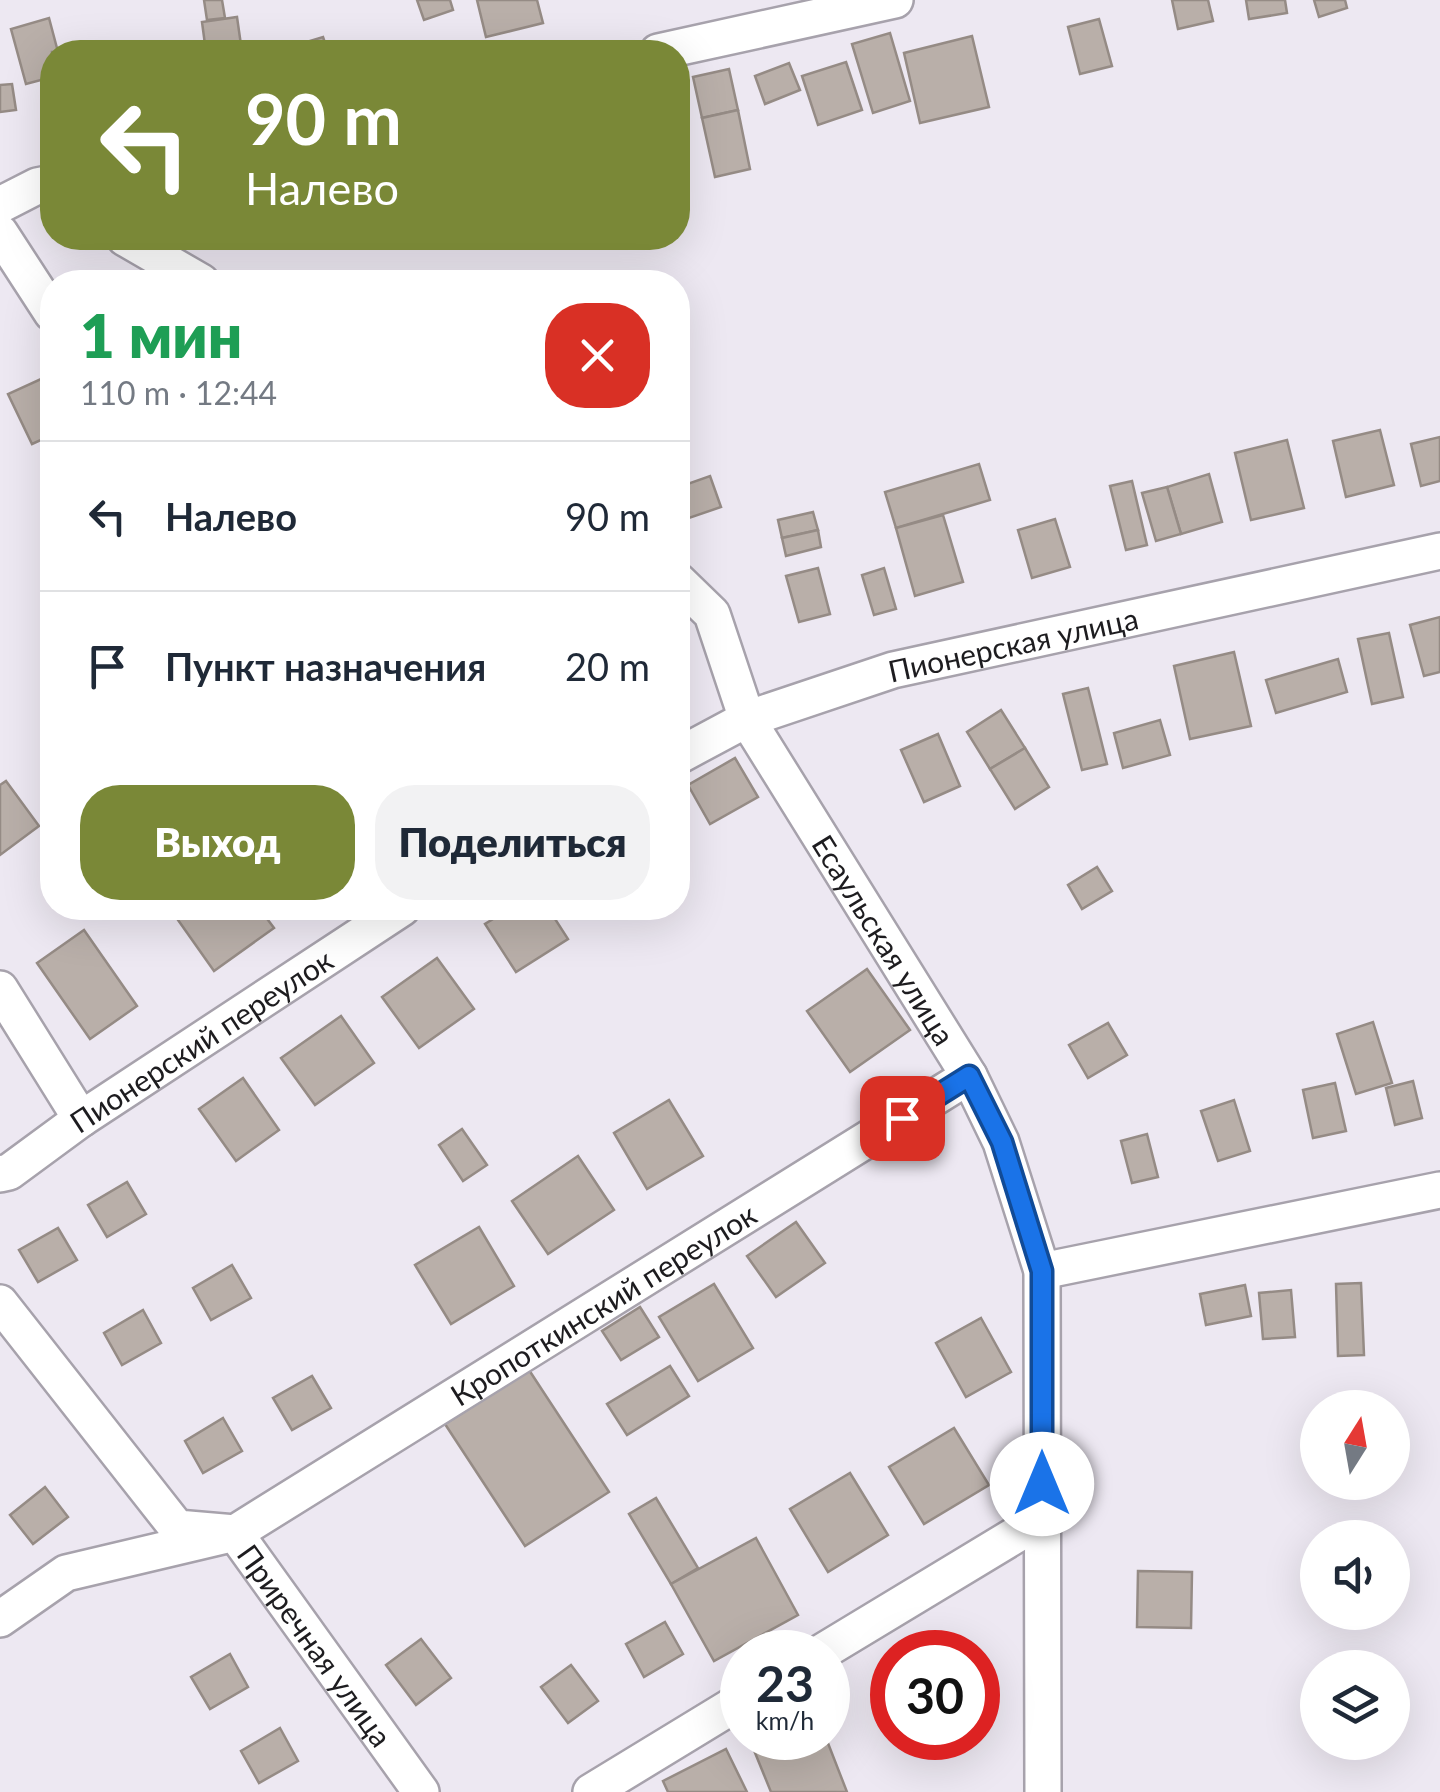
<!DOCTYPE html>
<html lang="ru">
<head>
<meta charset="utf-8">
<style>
	:root { --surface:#fff; --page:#f2f2f3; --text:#1f2937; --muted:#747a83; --line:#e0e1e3; --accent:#7a8837 }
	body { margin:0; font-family:Lato,sans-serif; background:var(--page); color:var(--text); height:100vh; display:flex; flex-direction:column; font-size:38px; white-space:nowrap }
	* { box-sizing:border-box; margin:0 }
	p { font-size:32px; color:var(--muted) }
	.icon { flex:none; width:55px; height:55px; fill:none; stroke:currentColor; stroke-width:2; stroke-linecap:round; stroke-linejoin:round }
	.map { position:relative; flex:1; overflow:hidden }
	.drawer { position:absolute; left:40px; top:270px; width:650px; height:650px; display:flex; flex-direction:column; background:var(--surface); border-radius:40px; box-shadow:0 10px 40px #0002 }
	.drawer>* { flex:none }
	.top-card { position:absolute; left:40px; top:40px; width:650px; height:210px; border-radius:40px; box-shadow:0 10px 40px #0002; background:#7a8837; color:#fff; overflow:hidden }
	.needle { width:65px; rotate:11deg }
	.controls { position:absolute; left:1300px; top:1390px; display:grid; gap:20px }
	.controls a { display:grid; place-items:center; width:110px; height:110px; border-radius:50%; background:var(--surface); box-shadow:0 10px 40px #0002; font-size:50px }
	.speed { position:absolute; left:720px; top:1630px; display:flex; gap:20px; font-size:50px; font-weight:700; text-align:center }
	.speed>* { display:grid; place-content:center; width:130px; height:130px; border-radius:50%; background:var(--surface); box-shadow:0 10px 40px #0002; line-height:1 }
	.speed small { font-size:25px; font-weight:400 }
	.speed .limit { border:15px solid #d22; background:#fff; color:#111 }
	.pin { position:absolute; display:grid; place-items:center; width:85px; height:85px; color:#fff; margin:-42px; border-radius:20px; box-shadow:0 5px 15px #0006 }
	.me { position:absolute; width:110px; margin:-55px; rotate:0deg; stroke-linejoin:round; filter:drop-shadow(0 0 8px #0008) }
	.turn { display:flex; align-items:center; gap:35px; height:210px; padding:0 40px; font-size:45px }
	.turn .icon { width:130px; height:130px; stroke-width:2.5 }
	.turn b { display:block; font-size:70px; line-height:85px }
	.round { display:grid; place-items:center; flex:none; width:105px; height:105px; border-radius:40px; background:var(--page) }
	.overview { display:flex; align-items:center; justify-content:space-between; height:170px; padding:0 40px }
	h1 { font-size:60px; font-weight:800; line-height:75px; color:#1e9e55 }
	.cta { display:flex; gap:20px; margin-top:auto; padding:20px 40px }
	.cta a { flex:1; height:115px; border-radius:40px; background:var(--accent); color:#fff; font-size:40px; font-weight:800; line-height:115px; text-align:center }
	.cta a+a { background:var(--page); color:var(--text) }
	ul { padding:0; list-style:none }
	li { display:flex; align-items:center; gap:30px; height:150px; padding:0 40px; border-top:2px solid var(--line) }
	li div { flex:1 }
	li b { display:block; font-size:38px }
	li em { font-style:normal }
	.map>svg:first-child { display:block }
	.building { fill:#b9afa9; stroke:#958b85; stroke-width:2.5 }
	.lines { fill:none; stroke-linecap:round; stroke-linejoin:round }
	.minor-casing { stroke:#a7a2ac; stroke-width:40 }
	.minor { stroke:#fff; stroke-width:35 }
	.route-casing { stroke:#114b97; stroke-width:25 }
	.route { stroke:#1a73e8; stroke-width:18 }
	.labels { text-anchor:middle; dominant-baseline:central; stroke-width:8; stroke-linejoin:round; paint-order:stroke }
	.street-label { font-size:30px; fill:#1d1c1f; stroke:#f9f5fe }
</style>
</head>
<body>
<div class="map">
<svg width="1440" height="1792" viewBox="0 0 1440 1792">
	<rect width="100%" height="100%" fill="#ede8f2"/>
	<g class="building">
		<polygon points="204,0 222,0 225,18 207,20"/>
		<polygon points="417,0 450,0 453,10 424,20"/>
		<polygon points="477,0 537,0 543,23 486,37"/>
		<polygon points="1172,0 1208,0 1213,21 1178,29"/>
		<polygon points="1246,0 1285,0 1287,13 1249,19"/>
		<polygon points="1314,0 1345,0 1347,8 1319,17"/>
		<polygon points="237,17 242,52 206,52 202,22"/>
		<polygon points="49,18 58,52 52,52 52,77 26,84 11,29"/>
		<polygon points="1099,19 1112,66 1080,74 1068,27"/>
		<polygon points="890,33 910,101 873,113 852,44"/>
		<polygon points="972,36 989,107 920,123 904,53"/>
		<polygon points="323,37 328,52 306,52 303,43"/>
		<polygon points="846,62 862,110 818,125 802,76"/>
		<polygon points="789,63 800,90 765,104 755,76"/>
		<polygon points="729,69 738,110 702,118 693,77"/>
		<polygon points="12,84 16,110 0,112 0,85"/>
		<polygon points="738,110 750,169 715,177 702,118"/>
		<polygon points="52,374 52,435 32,444 8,394"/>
		<polygon points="1380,430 1394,485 1346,497 1333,441"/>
		<polygon points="1440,437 1440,481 1421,486 1411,444"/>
		<polygon points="1287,440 1304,508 1251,520 1235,453"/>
		<polygon points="979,464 990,500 896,528 885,492"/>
		<polygon points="1209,474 1222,522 1181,534 1167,487"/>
		<polygon points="710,476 721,507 689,518 679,487"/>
		<polygon points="1132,481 1147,545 1126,550 1110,486"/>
		<polygon points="1167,487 1181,534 1156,541 1142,493"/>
		<polygon points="813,512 818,530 782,538 778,520"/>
		<polygon points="943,515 963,582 915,596 896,528"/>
		<polygon points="1055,519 1070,567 1032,578 1018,530"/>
		<polygon points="818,530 821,547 786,556 782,538"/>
		<polygon points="818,568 830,614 799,622 786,576"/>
		<polygon points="884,568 896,609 874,615 862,575"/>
		<polygon points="1440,617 1440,672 1424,676 1410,625"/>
		<polygon points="1389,633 1403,697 1372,704 1358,639"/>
		<polygon points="1234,652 1251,726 1190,739 1174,666"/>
		<polygon points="1338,659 1347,692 1276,713 1266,680"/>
		<polygon points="1088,688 1107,764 1082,770 1063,694"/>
		<polygon points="1001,710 1025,748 990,769 967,732"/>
		<polygon points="1160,720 1170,755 1123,768 1114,733"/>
		<polygon points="938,734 960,786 924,802 901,750"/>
		<polygon points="1025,748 1049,787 1015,809 990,769"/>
		<polygon points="735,758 758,797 710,824 688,785"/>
		<polygon points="6,781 39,826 0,855 0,785"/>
		<polygon points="1097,867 1112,891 1082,909 1068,885"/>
		<polygon points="174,908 259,908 274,928 214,971 171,910"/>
		<polygon points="511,908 548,908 568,939 516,972 485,924"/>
		<polygon points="84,930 137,1006 90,1039 37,963"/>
		<polygon points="437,958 474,1009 419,1048 382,997"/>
		<polygon points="867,969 910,1030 850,1072 807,1011"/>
		<polygon points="341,1016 374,1063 315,1105 281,1058"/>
		<polygon points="1373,1022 1392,1083 1356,1094 1337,1034"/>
		<polygon points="1108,1023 1127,1055 1088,1078 1069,1045"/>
		<polygon points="243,1078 279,1130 236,1161 199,1109"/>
		<polygon points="1413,1081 1422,1118 1395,1125 1386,1088"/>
		<polygon points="1335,1083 1346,1131 1313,1138 1303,1090"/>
		<polygon points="669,1100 703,1156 647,1189 614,1133"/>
		<polygon points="1234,1100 1250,1151 1218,1161 1201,1111"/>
		<polygon points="462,1129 487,1165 463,1181 439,1145"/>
		<polygon points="1147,1134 1158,1177 1132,1183 1121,1141"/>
		<polygon points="578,1156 614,1210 548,1254 512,1201"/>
		<polygon points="127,1182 146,1214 107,1237 88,1205"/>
		<polygon points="796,1222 825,1263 776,1297 747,1256"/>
		<polygon points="479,1227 514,1286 451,1324 415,1265"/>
		<polygon points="58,1228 77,1260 38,1282 19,1250"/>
		<polygon points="232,1265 251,1298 211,1320 193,1288"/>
		<polygon points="1361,1283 1364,1355 1338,1356 1336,1284"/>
		<polygon points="714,1284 753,1348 698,1381 659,1317"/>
		<polygon points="1245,1285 1251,1316 1206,1325 1200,1294"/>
		<polygon points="1291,1290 1295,1337 1263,1339 1259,1293"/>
		<polygon points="640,1307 659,1337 621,1360 602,1331"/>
		<polygon points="143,1310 161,1343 122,1365 104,1333"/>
		<polygon points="981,1318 1011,1372 966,1397 936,1343"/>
		<polygon points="670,1366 689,1396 627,1435 607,1404"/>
		<polygon points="529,1370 609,1492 525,1546 445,1424"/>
		<polygon points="312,1376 331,1408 292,1430 273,1398"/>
		<polygon points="223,1418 242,1451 203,1473 185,1441"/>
		<polygon points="954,1428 989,1485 924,1524 889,1467"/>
		<polygon points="850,1473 888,1535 828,1572 790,1509"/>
		<polygon points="45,1487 68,1517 33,1544 10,1515"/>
		<polygon points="656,1498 698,1568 671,1584 629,1514"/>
		<polygon points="756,1538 798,1615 714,1661 671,1584"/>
		<polygon points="1138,1571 1192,1572 1191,1628 1137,1627"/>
		<polygon points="665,1622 683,1654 644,1677 626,1644"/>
		<polygon points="421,1639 451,1678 416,1705 386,1665"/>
		<polygon points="230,1654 248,1687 210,1709 191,1677"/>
		<polygon points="571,1665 598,1701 568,1723 541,1687"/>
		<polygon points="280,1728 298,1761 259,1783 241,1751"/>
		<polygon points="749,1738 826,1738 847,1792 771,1792"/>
		<polygon points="726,1749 747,1792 668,1792 663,1781"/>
	</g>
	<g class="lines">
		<g class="minor-casing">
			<g id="minor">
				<polyline points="658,52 895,0"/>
				<polyline points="0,205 37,186 52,183"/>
				<polyline points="0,233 52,313"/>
				<polyline points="125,238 201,282"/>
				<path id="s1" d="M678,581l34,33 35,105 222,357 32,66 41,129 1,521"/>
				<path id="s2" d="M678,756l69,-37 146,-49 547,-119"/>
				<polyline points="0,989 81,1119"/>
				<path id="s3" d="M0,1174l9,-2 72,-53 321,-211"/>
				<polyline points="1042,1271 1440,1190"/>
				<path id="s4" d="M0,1303l177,225 58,5 734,-457"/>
				<path id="s5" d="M0,1619l66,-46 169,-40 186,259"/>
				<polyline points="822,1652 1042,1519"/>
				<polyline points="591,1792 742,1700"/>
			</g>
		</g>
		<use href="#minor" class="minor"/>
	</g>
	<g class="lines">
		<g class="route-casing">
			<polyline id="route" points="902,1118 969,1076 1002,1142 1042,1271 1042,1484"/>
		</g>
		<use href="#route" class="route"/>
	</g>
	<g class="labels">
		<g class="street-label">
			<text stroke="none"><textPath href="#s2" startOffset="355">Пионерская улица</textPath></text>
			<text stroke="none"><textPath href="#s1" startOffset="418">Есаульская улица</textPath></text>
			<text stroke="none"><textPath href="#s3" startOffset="242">Пионерский переулок</textPath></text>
			<text stroke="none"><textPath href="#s4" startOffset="778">Кропоткинский переулок</textPath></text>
			<text stroke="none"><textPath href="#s5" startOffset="392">Приречная улица</textPath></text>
		</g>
	</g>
</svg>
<div class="controls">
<a><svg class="needle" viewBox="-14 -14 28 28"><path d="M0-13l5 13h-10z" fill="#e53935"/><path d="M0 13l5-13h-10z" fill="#747a83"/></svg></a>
<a><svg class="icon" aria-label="sound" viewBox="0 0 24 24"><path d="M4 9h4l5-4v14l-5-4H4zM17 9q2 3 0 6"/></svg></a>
<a><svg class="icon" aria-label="layers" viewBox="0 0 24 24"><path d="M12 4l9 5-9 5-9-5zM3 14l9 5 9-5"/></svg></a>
</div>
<div class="speed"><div>23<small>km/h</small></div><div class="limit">30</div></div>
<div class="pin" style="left:902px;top:1118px;background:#d93025"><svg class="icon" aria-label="arrive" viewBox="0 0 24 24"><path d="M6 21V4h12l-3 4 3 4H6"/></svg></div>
<svg class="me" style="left:1042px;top:1484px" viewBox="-20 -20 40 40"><circle r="19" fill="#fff"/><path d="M0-13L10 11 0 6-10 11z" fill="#1a73e8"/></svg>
<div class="top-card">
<div class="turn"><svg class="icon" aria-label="left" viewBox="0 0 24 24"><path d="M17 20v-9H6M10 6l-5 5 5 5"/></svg><div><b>90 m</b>Налево</div></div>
</div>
<section class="drawer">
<div class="overview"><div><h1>1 мин</h1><p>110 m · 12:44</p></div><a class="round" style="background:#d93025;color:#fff"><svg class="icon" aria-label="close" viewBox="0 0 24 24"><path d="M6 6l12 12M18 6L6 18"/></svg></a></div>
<ul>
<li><svg class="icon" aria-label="left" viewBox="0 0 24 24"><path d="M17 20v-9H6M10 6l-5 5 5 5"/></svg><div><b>Налево</b></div><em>90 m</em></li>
<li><svg class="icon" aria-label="arrive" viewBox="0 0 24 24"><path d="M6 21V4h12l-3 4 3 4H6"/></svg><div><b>Пункт назначения</b></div><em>20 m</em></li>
</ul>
<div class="cta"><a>Выход</a><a>Поделиться</a></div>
</section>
</div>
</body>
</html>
